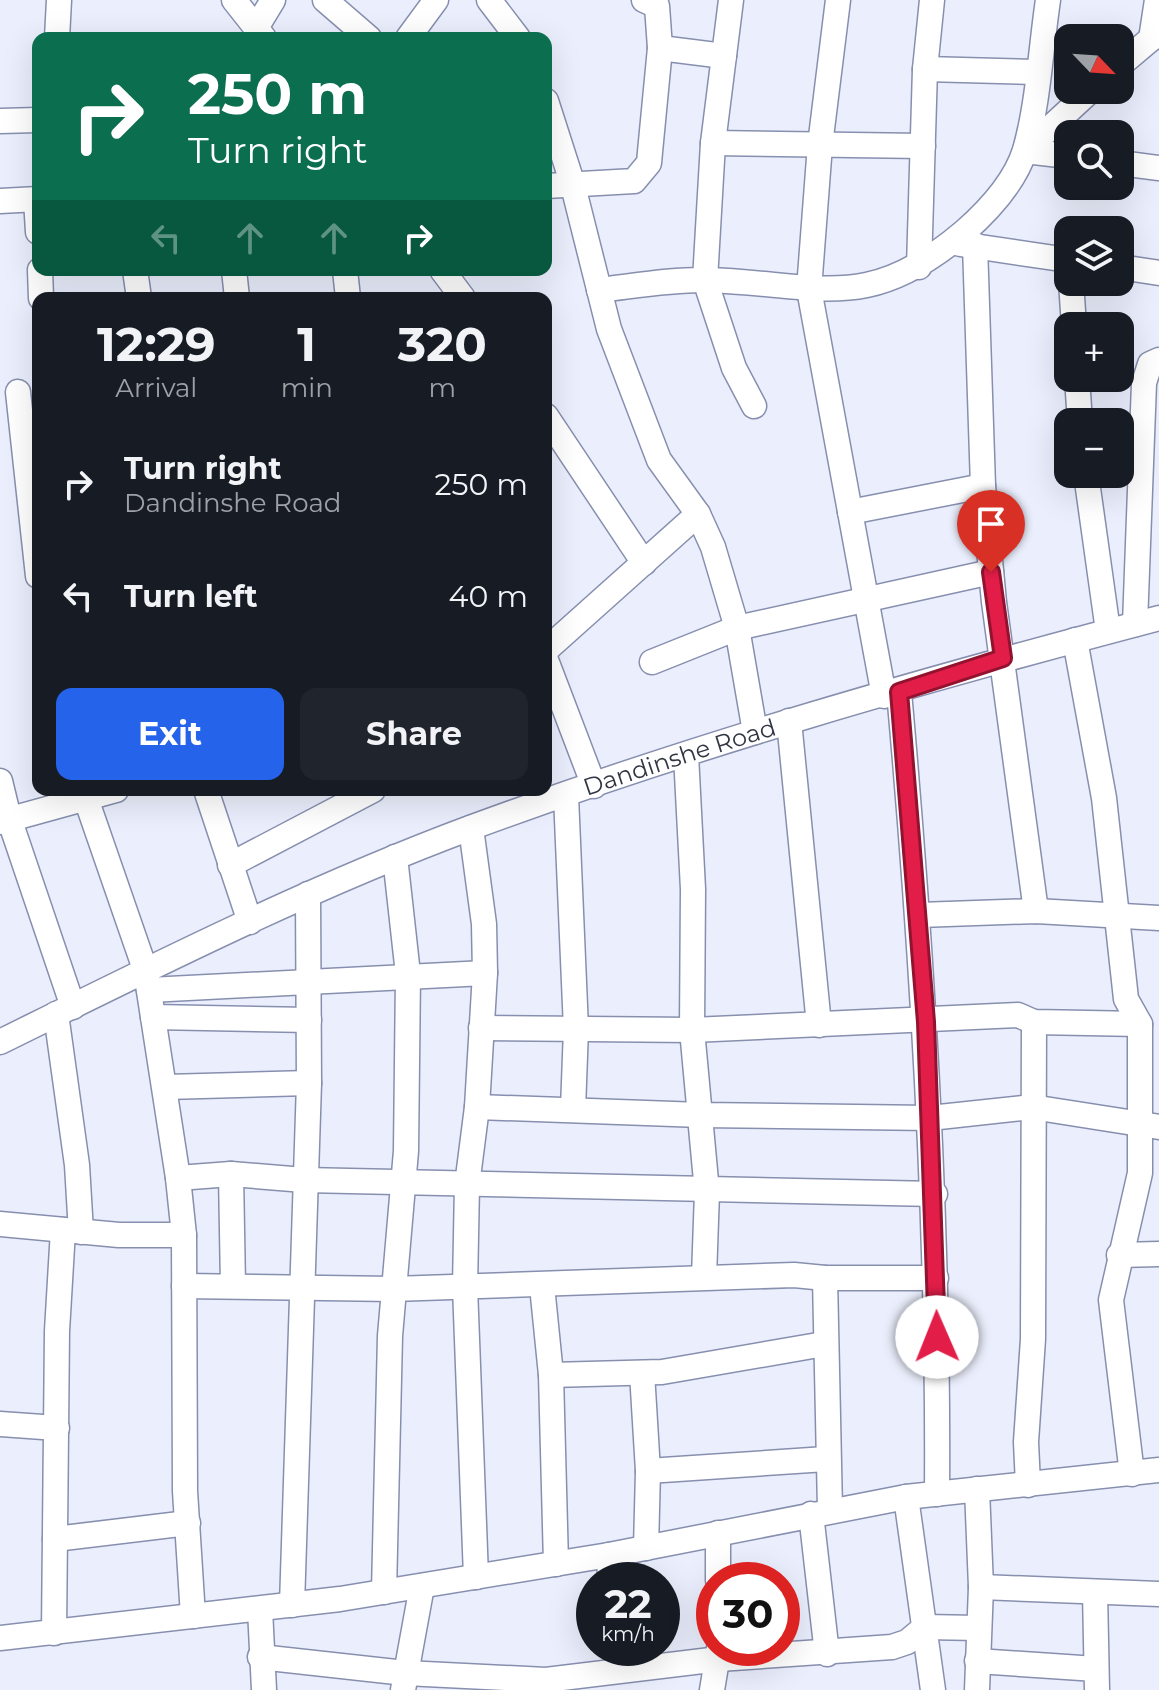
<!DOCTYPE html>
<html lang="en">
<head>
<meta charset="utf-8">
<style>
	:root { --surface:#171b24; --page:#20242c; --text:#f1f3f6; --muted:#9ea1a6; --accent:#2563eb }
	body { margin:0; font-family:Montserrat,sans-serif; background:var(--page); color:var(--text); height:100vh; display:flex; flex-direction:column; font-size:30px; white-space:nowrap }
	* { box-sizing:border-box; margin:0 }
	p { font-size:26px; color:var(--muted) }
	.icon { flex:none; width:44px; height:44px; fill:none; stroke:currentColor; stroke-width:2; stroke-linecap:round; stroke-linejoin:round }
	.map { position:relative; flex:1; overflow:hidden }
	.details { position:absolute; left:32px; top:292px; width:520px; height:504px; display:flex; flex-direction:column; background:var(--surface); border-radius:16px; box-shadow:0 8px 32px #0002 }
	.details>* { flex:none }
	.guide { position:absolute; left:32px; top:32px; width:520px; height:244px; border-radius:16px; box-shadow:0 8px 32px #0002; background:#0b6e4f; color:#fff; overflow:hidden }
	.needle { width:52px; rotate:115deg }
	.tools { position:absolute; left:1054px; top:24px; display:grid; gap:16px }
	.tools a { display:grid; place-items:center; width:80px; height:80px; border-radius:16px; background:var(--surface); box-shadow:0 8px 32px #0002; font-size:40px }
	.speed { position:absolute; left:576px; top:1562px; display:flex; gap:16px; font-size:40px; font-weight:700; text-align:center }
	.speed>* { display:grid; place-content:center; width:104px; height:104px; border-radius:50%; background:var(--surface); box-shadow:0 8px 32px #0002; line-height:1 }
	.speed small { font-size:20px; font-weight:400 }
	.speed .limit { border:12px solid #d22; background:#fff; color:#111 }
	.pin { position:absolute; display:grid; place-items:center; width:68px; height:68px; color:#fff; margin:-82px -34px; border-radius:50% 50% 50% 0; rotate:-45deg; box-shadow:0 0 8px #0007 }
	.pin .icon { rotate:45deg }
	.me { position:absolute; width:88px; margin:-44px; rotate:359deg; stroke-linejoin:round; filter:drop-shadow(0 0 6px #0008) }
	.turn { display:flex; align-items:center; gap:28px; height:168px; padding:0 24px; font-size:36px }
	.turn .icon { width:104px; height:104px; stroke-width:2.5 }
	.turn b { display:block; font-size:56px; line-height:68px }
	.lanes { display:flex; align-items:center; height:76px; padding:0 24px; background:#0003; justify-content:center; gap:40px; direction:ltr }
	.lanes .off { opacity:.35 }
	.eta { display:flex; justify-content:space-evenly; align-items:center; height:136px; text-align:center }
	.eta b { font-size:48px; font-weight:700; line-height:56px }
	.button { display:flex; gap:16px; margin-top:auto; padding:16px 24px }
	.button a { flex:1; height:92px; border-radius:16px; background:var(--accent); color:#fff; font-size:32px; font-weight:700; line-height:92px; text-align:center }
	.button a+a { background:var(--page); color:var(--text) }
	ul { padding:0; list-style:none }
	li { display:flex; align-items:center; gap:24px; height:112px; padding:0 24px }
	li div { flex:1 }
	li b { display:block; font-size:30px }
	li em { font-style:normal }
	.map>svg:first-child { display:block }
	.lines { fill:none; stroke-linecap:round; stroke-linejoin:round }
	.minor-casing { stroke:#878faf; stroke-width:27 }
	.minor { stroke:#fff; stroke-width:24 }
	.route-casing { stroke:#92132f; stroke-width:20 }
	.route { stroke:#e11d48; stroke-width:14 }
	.labels { text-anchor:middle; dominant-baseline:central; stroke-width:6; stroke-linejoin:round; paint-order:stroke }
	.street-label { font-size:24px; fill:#323643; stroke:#ebeffd }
</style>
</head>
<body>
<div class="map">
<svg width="1159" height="1690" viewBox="0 0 1159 1690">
	<rect width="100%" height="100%" fill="#ebeffd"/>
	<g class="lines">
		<g class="minor-casing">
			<g id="minor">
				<polyline points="234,0 264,38"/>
				<polyline points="325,0 369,38"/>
				<polyline points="489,0 518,38"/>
				<polyline points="731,0 713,143 705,280 734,368 754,406"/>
				<polyline points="838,0 820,145 809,289 884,696"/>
				<polyline points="256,28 273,0"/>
				<polyline points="57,38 59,0"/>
				<polyline points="408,38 436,0"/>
				<polyline points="1151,39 1157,0"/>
				<polyline points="660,48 724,56"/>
				<polyline points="1120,65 1159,32"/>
				<polyline points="925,69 1037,72"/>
				<polyline points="546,101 572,182 609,329 659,460 698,514 713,547 737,628 755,732"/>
				<polyline points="0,121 38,120"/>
				<polyline points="713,143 923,146"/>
				<polyline points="1025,151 1091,90"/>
				<polyline points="1025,151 1068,156"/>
				<polyline points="1120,163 1159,168"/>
				<polyline points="546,186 634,181 649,163 650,152 660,48 657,6 644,0"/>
				<polyline points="36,200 38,232"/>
				<polyline points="0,201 38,199"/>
				<polyline points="960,244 1068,260"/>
				<polyline points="975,245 983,486 994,602 1036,911"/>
				<polyline points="919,267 925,69 932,0"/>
				<polyline points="1120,267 1159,273"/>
				<polyline points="40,270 41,298"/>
				<polyline points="135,270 139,298"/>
				<polyline points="234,270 237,298"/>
				<polyline points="345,270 348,298"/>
				<polyline points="442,270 463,298"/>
				<polyline points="1071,282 1074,326"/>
				<path d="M599,290c35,-4 73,-11 109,-10 113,4 159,34 256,-48 25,-22 51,-50 61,-82 13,-45 16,-103 23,-150"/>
				<polyline points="1077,378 1080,422"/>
				<polyline points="18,392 38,576"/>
				<polyline points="546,416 644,563"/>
				<polyline points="1086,474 1108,631"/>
				<polyline points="850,512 983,486"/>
				<polyline points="1135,624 1144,383 1150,364 1159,360"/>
				<polyline points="1075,640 1104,798 1126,999 1140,1024 1140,1173 1111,1300 1132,1474"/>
				<polyline points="546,650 698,514"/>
				<polyline points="546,660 594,786"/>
				<polyline points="652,662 737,628 991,572"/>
				<path d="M899,692c24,267 40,533 38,802"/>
				<polyline points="789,721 819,1025"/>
				<polyline points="686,755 693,889 692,1030 707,1192 704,1277"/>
				<polyline points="0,781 9,818 73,1007"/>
				<polyline points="83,790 146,972 178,1178 184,1235 185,1491 193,1616"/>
				<polyline points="206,790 250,922"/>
				<polyline points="566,796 576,1029 573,1109"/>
				<polyline points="0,822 116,790"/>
				<polyline points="471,828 484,924 485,973 477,1107 467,1185 465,1287 476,1577"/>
				<polyline points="230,865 373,790"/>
				<polyline points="919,915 1036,911 1159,918"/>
				<polyline points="149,990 485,973"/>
				<polyline points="56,1014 77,1165 81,1232"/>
				<polyline points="153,1017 309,1020"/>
				<polyline points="481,1028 692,1030 1018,1015 1034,1022 1140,1024"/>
				<path id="s1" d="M0,1042c154,-76 309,-154 470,-214 225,-83 457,-149 689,-210"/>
				<polyline points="166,1087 309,1083"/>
				<polyline points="477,1107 701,1115 930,1118 1032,1107 1159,1127"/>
				<polyline points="231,1174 233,1286"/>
				<polyline points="178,1178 231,1174 304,1180 935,1194"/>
				<polyline points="0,1224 119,1235 184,1235"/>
				<polyline points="1119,1255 1159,1254"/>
				<polyline points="825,1278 830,1510"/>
				<polyline points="184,1286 393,1289 794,1275 825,1278 936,1278"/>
				<polyline points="542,1286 551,1375 556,1564"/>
				<polyline points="642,1373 648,1471 646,1548"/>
				<polyline points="551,1375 662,1372 824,1344"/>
				<polyline points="0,1424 57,1428"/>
				<polyline points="648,1471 826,1459"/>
				<polyline points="1028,1485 1026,1442 1033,1339 1034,1022"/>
				<polyline points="906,1497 933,1690"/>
				<polyline points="811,1514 827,1654"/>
				<polyline points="718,1533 718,1580"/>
				<polyline points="55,1539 188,1523"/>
				<polyline points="609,1555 610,1580"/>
				<polyline points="981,1587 1159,1594"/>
				<polyline points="384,1592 390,1336 406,1151 408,974 395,857"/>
				<polyline points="1095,1592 1097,1690"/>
				<polyline points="292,1605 309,1083 308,894"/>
				<polyline points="260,1609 264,1690"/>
				<polyline points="54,1633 57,1331 63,1230"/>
				<polyline points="0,1638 340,1599 609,1555 906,1497 1159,1470"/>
				<polyline points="260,1657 405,1673 546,1680 719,1659 892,1647 907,1642 925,1627 978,1628"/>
				<polyline points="977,1661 1096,1669"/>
				<polyline points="403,1690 422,1586"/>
				<polyline points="712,1690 719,1648"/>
				<polyline points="977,1690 981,1587 977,1489"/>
			</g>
		</g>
		<use href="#minor" class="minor"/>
	</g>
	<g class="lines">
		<g class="route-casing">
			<polyline id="route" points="937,1337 926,1022 899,692 1003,658 991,572"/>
		</g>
		<use href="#route" class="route"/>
	</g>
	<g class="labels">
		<g class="street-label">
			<text stroke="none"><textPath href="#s1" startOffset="738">Dandinshe Road</textPath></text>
		</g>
	</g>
</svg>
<div class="tools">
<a><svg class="needle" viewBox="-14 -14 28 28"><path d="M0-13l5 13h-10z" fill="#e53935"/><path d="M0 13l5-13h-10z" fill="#9ea1a6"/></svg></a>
<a><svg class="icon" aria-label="search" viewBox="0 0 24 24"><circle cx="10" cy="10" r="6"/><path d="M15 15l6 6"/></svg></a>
<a><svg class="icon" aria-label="layers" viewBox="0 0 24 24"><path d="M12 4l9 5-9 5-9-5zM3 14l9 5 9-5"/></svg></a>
<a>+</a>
<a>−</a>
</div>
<div class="speed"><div>22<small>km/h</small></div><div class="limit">30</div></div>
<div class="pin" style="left:991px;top:572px;background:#d93025"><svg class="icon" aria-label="arrive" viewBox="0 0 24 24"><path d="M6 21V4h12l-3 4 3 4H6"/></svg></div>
<svg class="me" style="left:937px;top:1337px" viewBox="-20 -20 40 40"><circle r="19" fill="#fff"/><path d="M0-13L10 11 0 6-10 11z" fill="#e11d48"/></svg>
<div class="guide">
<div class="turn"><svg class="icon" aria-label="right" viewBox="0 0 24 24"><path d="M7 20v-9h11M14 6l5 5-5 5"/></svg><div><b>250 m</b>Turn right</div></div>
<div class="lanes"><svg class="icon off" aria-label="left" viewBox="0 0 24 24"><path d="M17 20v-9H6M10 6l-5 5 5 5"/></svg><svg class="icon off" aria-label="ahead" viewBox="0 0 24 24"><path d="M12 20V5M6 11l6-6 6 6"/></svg><svg class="icon off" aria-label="ahead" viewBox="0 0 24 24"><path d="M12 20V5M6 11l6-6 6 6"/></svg><svg class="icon" aria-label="right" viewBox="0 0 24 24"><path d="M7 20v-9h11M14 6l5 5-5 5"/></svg></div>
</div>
<section class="details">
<div class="eta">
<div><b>12:29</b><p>Arrival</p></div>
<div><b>1</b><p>min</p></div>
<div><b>320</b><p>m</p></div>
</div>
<ul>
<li><svg class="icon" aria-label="right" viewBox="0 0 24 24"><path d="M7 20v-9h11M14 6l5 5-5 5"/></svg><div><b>Turn right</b><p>Dandinshe Road</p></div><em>250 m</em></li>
<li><svg class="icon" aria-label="left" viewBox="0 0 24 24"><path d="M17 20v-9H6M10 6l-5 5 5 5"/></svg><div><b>Turn left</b></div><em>40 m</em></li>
</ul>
<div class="button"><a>Exit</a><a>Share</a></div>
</section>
</div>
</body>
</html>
